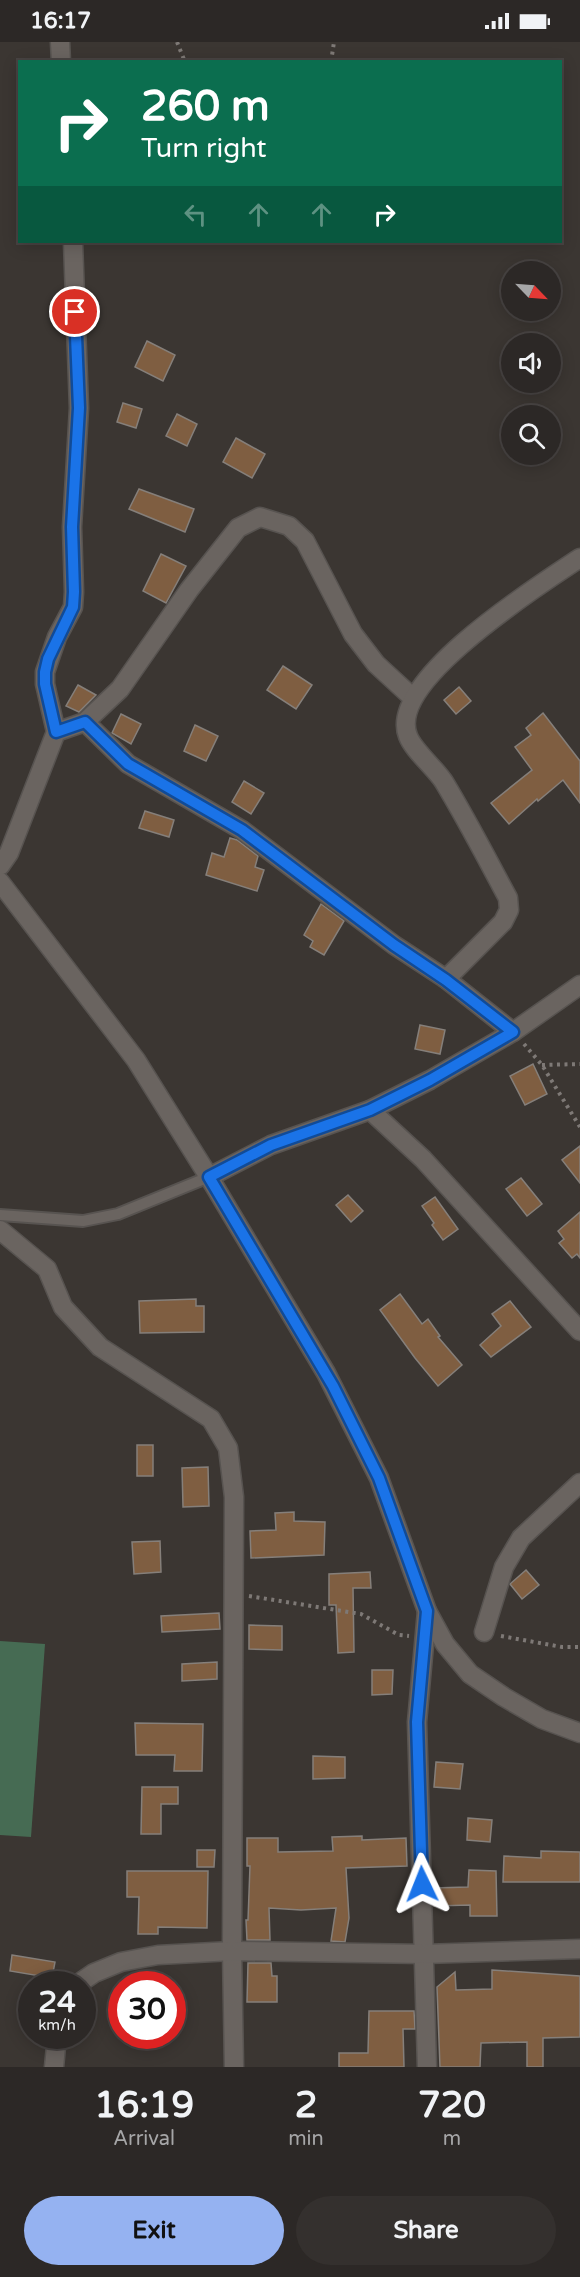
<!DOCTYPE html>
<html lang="en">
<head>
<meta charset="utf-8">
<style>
	:root { --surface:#2c2826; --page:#34302e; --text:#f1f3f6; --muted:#a6a6a7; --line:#484443; --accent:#95b2f1 }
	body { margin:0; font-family:"Varela Round",sans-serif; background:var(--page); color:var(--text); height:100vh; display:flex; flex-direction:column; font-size:22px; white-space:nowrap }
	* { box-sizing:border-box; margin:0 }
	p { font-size:20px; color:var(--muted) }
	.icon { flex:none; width:33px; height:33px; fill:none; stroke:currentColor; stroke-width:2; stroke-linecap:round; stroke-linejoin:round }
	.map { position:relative; height:2025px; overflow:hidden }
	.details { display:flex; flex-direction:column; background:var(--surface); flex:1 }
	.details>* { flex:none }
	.guide { position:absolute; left:18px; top:18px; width:544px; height:183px; border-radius:0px; box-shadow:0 3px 15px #0003,0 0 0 2px var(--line); background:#0b6e4f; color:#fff; overflow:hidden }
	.needle { width:39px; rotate:115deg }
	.buttons { position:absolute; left:501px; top:219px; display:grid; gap:12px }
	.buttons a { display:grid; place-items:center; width:60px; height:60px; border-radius:50%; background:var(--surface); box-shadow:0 3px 15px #0003,0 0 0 2px var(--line); font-size:30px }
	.speed { position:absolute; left:18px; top:1929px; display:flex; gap:12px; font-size:30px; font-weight:700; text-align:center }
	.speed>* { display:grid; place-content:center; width:78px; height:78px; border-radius:50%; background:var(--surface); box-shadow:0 3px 15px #0003,0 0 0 2px var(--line); line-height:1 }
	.speed small { font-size:15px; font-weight:400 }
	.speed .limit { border:9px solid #d22; background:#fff; color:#111 }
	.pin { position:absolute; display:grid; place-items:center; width:51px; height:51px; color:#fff; margin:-26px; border:3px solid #fff; border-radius:50%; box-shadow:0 2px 6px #0007 }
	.me { position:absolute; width:66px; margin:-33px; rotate:358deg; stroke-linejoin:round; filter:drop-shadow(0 0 4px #0008) }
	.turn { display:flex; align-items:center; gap:21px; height:126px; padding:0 24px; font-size:27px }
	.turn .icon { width:78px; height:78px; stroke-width:2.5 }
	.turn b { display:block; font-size:42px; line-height:51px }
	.lanes { display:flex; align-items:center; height:57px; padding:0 24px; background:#0003; justify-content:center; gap:30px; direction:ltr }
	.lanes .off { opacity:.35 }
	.eta { display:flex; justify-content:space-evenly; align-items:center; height:102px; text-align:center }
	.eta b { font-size:36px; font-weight:800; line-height:42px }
	.cta { display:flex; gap:12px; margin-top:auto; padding:12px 24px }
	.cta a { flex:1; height:69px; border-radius:36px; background:var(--accent); color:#111; font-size:24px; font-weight:800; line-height:69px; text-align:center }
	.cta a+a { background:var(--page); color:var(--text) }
	.status { display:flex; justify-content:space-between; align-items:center; height:42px; padding:0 30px; background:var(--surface); direction:ltr }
	.status svg { height:16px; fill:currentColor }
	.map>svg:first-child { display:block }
	.green { fill:#466b53 }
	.building { fill:#7f5e41; stroke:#857f7a; stroke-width:1.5 }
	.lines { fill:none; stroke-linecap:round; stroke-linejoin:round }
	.service-casing { stroke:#575350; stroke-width:14 }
	.minor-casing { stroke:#575350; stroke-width:21 }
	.secondary-casing { stroke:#575350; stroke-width:21 }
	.path { stroke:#7e7976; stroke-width:4; stroke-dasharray:3 4.5; stroke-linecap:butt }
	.service { stroke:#6a6460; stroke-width:10 }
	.minor { stroke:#6a6460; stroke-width:18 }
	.secondary { stroke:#6a6460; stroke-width:18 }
	.route-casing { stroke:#114b97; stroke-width:15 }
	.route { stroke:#1a73e8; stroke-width:10 }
</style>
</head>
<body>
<div class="status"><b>16:17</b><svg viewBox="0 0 49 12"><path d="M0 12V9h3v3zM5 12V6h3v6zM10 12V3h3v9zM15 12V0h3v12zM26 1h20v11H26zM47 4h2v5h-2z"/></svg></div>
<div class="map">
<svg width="580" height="2025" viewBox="0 0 580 2025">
	<rect width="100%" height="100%" fill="#3b3632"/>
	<polygon class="green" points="0,1599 45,1602 31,1795 0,1793"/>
	<g class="building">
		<polygon points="147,299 175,313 163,339 135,325"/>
		<polygon points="123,361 142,367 136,386 117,380"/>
		<polygon points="177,372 197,382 187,404 166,394"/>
		<polygon points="236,396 265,412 252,436 223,420"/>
		<polygon points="139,447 194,467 185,490 129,467"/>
		<polygon points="161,512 186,524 166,561 143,549"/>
		<polygon points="283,624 312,643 296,667 267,648"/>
		<polygon points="78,643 96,653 79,670 66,664"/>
		<polygon points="459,645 471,659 456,672 444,658"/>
		<polygon points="543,671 580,719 580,761 563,738 538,759 537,757 509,782 491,761 532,728 515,705 531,693 526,686"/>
		<polygon points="121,672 141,682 131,702 112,691"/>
		<polygon points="195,683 218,694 206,719 184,709"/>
		<polygon points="244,739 264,751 251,772 232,760"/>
		<polygon points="145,769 174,778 169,795 139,786"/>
		<polygon points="230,796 237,798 258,814 255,825 264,828 257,849 206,833 212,811 224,815"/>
		<polygon points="321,862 344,879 324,913 310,905 313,899 304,893"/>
		<polygon points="420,983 445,988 440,1012 415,1007"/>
		<polygon points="533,1022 547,1052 525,1063 510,1034"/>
		<polygon points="580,1104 580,1141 562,1118"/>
		<polygon points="521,1136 542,1162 527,1174 506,1147"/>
		<polygon points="348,1153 363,1169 351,1180 336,1163"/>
		<polygon points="435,1155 458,1187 443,1198 432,1183 434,1181 422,1164"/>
		<polygon points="580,1170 580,1216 577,1212 572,1216 559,1201 564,1197 558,1189"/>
		<polygon points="400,1252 422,1282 428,1277 440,1294 438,1295 462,1323 438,1344 415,1316 380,1268"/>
		<polygon points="196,1257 196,1264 204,1264 204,1290 140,1291 139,1259"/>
		<polygon points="510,1259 531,1285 491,1315 480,1303 501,1284 492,1272"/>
		<rect x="137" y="1403" width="16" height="31"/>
		<polygon points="208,1425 209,1464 183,1465 182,1426"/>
		<polygon points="294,1470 294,1479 325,1480 324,1513 251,1516 250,1489 276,1488 275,1471"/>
		<polygon points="160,1499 161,1530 134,1532 132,1500"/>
		<polygon points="526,1528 539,1543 522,1557 510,1542"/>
		<polygon points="370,1530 371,1546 353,1546 354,1610 338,1611 336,1563 329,1563 329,1532"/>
		<polygon points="219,1571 220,1587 162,1590 161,1574"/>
		<polygon points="249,1583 282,1584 282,1608 249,1607"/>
		<polygon points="217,1620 217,1637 182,1639 182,1622"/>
		<polygon points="372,1628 393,1628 392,1652 372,1653"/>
		<polygon points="135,1681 203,1682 202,1729 174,1729 175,1713 136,1713"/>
		<polygon points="313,1714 345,1715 345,1736 313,1737"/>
		<polygon points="436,1720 463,1722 460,1747 434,1745"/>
		<polygon points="142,1745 178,1745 178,1762 161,1762 161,1792 141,1792"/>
		<polygon points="468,1776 492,1778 490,1800 467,1798"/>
		<polygon points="362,1794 362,1798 406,1796 407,1824 346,1826 349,1876 345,1900 331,1899 336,1866 301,1868 269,1866 270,1898 247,1898 246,1878 248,1878 250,1824 247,1824 247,1796 278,1796 278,1810 333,1809 332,1795"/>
		<polygon points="197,1808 215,1808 214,1825 197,1825"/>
		<polygon points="541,1809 580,1810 580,1840 503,1840 504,1814 541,1816"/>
		<polygon points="469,1828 496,1829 497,1874 470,1874 470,1863 434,1864 433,1846 468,1845"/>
		<polygon points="127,1829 208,1829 207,1886 158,1885 158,1892 138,1892 139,1855 127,1855"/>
		<polygon points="12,1913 55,1920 52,1936 10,1929"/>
		<polygon points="248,1921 271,1921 272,1934 277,1934 277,1960 247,1960"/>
		<polygon points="492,1928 580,1934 580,1995 543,1996 543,2025 527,2025 527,2000 481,2001 480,2025 440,2025 437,1945 455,1930 456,1948 492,1947"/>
		<polygon points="369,1969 414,1969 415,1987 403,1987 404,2025 339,2025 339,2011 368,2011"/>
	</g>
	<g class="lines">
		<g class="service-casing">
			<polyline id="service" points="0,1173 83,1179 118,1172 209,1135"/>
		</g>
		<g class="minor-casing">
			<g id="minor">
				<polyline points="60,0 61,20"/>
				<polyline points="85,680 128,722 242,788 394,903 446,937 513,990"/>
				<polyline points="56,690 45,642 45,630 57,595 73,565 74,550 72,485 79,366 73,200"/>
				<polyline points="0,824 9,811 56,690 85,680 120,647 189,548 238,486 260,475 289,484 305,499 353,592 376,622 413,656"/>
				<path d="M446,937l57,-57 6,-12 -1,-12c-21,-39 -41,-78 -64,-116 -9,-14 -31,-32 -36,-46 -22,-55 133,-152 172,-178"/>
				<polyline points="370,1068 423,1117 580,1289"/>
				<polyline points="209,1135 271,1103 370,1068 430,1038 513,990 580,943"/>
				<polyline points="0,1188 47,1227 63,1265 100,1305 211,1377 228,1406 234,1455 232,1909 234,2025"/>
				<polyline points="427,1569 417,1680 427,2025"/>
				<polyline points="484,1590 504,1525 521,1496 580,1441"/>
				<polyline points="78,1942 94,1931 121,1920 158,1913 232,1909 424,1912 580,1907"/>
				<polyline points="54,2025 57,1994"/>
			</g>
		</g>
		<g class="secondary-casing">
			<polyline id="secondary" points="0,840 136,1018 209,1135 326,1331 379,1436 427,1569 445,1602 470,1632 504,1655 542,1677 580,1691"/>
		</g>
		<g class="path">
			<polyline points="177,0 185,20"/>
			<polyline points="331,20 334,0"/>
			<polyline points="524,1002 542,1023 580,1085"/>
			<polyline points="542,1023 580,1022"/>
			<polyline points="249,1554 361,1572 399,1593 409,1594"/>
			<polyline points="501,1594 562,1605 580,1605"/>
		</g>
		<use href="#service" class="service"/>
		<use href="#minor" class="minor"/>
		<use href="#secondary" class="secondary"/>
	</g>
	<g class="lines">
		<g class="route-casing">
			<polyline id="route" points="75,270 79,366 72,485 74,550 73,565 48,617 45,630 45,642 56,690 85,680 128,722 242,788 394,903 446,938 513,990 430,1038 370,1068 271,1103 209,1135 333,1344 379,1436 427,1569 417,1680 422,1842"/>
		</g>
		<use href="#route" class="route"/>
	</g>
</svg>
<div class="buttons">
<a><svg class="needle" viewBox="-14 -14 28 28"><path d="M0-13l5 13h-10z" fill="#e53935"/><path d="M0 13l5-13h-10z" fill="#a6a6a7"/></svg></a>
<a><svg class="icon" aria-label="sound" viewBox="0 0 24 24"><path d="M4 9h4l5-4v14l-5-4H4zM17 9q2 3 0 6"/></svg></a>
<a><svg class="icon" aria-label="search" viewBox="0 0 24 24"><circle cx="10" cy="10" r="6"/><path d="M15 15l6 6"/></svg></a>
</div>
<div class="speed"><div>24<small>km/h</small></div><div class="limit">30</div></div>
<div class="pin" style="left:75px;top:270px;background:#d93025"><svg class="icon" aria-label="arrive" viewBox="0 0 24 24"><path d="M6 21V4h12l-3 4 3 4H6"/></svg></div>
<svg class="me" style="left:422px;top:1842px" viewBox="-20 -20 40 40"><path d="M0-17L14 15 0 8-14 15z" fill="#1a73e8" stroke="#fff" stroke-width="4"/></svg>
<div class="guide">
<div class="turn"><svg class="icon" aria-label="right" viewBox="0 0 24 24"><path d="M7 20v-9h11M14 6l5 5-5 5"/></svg><div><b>260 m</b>Turn right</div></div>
<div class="lanes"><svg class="icon off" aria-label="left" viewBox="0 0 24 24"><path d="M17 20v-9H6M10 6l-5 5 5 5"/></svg><svg class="icon off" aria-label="ahead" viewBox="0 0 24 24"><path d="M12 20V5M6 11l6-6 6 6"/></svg><svg class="icon off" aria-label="ahead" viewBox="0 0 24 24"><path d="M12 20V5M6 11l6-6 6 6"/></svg><svg class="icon" aria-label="right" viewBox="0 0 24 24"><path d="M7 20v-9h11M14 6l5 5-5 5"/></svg></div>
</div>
</div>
<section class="details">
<div class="eta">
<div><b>16:19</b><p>Arrival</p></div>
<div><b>2</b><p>min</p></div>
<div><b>720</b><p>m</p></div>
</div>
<div class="cta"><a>Exit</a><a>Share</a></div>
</section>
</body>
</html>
